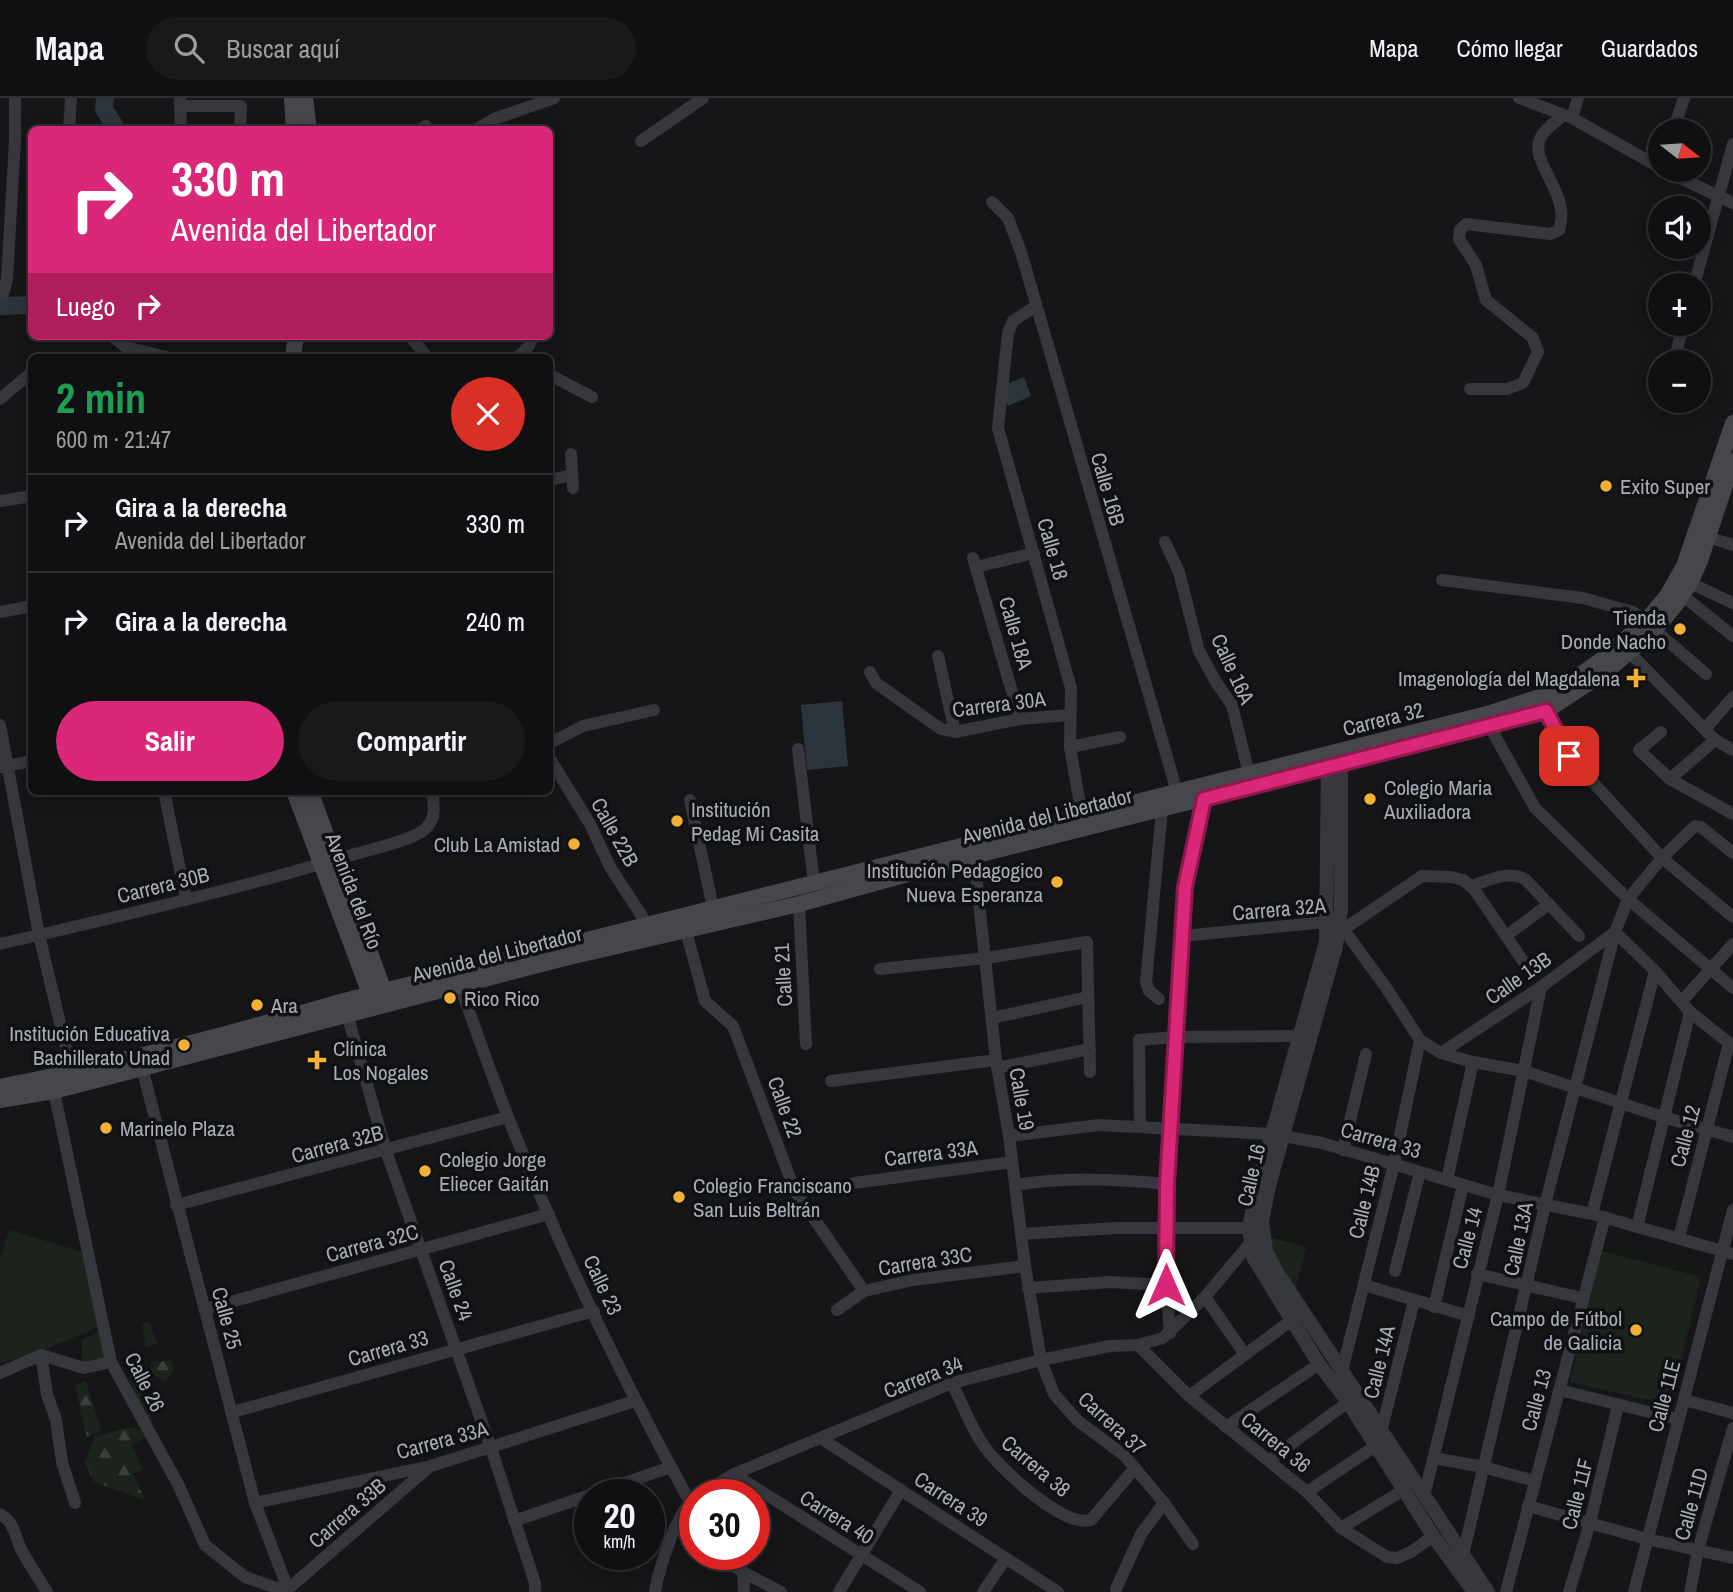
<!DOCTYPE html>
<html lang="es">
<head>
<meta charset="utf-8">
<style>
	:root { --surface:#101012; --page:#19191b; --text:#f1f3f6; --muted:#9c9d9f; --line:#303032; --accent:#db2777 }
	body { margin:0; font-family:"Archivo Narrow",sans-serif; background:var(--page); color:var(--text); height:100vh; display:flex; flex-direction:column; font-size:26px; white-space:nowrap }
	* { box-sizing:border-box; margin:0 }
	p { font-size:23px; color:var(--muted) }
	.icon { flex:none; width:38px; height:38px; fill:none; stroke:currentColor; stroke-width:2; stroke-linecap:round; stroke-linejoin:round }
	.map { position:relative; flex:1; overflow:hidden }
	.details { position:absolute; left:28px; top:256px; width:525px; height:441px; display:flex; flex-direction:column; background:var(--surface); border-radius:10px; box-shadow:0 4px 18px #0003,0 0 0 2px var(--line) }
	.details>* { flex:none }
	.hud { position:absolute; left:28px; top:28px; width:525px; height:214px; border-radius:10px; box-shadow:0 4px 18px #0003,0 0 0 2px var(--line); background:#db2777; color:#fff; overflow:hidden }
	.needle { width:46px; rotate:107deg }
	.tools { position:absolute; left:1648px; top:21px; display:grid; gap:14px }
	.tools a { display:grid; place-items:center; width:63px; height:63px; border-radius:50%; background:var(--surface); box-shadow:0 4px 18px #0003,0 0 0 2px var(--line); font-size:35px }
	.speed { position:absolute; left:574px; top:1381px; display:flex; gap:14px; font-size:35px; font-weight:700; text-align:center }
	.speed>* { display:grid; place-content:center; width:91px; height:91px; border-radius:50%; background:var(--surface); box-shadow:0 4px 18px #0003,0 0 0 2px var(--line); line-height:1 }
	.speed small { font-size:18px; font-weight:400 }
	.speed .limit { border:10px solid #d22; background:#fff; color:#111 }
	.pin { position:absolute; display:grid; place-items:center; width:60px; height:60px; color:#fff; margin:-30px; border-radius:14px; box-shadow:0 4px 10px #0006 }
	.me { position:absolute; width:77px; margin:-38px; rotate:0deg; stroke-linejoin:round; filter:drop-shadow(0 0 5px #0008) }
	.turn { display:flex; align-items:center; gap:24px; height:147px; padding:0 28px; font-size:32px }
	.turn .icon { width:91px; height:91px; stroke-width:2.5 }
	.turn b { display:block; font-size:49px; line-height:60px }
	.then { display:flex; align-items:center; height:66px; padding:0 28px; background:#0003; gap:14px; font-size:26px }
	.round { display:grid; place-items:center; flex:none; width:74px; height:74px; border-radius:37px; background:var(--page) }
	.summary { display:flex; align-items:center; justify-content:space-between; height:119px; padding:0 28px }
	h1 { font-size:42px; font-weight:700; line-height:52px; color:#1e9e55 }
	.primary-button { display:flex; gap:14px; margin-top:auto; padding:14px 28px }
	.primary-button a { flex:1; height:80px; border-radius:42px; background:var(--accent); color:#fff; font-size:28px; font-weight:700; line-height:80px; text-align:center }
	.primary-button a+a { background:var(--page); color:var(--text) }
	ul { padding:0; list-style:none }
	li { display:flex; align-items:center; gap:21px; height:98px; padding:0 28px; border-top:2px solid var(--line) }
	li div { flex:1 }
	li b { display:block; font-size:26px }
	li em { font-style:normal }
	header { display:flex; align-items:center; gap:42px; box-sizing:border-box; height:98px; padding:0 35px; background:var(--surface); border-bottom:2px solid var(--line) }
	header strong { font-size:33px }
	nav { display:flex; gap:38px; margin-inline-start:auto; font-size:24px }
	.search { width:490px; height:63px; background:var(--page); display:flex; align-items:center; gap:18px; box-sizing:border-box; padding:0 24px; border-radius:38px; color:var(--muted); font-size:26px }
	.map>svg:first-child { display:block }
	.grass { fill:#1c231d }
	.forest { fill:url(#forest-firs) }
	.water { fill:#2c353c }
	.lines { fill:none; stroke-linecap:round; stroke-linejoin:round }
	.river { stroke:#2c353c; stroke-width:18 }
	.minor { stroke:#37383d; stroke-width:12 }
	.tertiary { stroke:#37383d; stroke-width:14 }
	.secondary { stroke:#45474d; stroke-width:16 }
	.route-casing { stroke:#8e194d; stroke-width:18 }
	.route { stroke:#db2777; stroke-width:12 }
	.poi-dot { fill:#f2b134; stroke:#111113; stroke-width:2.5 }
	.labels { text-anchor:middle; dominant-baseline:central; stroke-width:7; stroke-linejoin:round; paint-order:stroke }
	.poi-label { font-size:21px; fill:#a8adb8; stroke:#111113; text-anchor:start }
	.street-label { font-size:21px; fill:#a8adb8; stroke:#111113 }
</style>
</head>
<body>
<header>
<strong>Mapa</strong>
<div class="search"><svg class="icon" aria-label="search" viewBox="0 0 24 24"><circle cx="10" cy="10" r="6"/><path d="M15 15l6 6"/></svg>Buscar aquí</div>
<nav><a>Mapa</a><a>Cómo llegar</a><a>Guardados</a></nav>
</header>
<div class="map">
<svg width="1733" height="1494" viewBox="0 0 1733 1494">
	<defs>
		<pattern id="forest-firs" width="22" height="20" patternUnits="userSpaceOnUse" patternTransform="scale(1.75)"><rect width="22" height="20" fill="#1c231d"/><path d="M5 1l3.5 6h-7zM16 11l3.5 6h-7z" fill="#3a403c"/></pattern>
	</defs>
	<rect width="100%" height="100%" fill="#161618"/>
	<g class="grass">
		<polygon points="9,1132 83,1154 99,1229 36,1255 0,1265 0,1161"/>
		<polygon points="1269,1139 1306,1149 1296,1191 1271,1154"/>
		<polygon points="1602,1153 1701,1179 1670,1307 1570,1284"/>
		<polygon points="98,1234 106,1261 81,1265 82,1242"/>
	</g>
	<g class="forest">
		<polygon points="149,1223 157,1246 146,1249 142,1226"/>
		<polygon points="152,1263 171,1263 174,1273 164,1283 149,1275"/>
		<polygon points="129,1282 142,1287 156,1338"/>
		<polygon points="86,1283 101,1333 87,1339 75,1288"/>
		<polygon points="129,1329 141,1332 145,1338 132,1348 143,1371 133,1376 145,1402 94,1384 85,1365 94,1339"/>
	</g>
	<g class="water">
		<polygon points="1024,279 1031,298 1008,308 999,289"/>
		<polygon points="842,603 848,668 807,672 801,607"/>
	</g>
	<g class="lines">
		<g class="river">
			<polyline points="105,0 104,11 117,32"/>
			<polyline points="0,208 32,207"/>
		</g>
		<g class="minor">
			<polyline points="180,0 181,32"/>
			<polyline points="1519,0 1572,20 1661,70"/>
			<polyline points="180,8 241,8 240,32"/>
			<polyline points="1572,20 1578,0"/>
			<polyline points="69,32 71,0"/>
			<polyline points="419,32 426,28 429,32"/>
			<polyline points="475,32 494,21 554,0"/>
			<polyline points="1673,33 1684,0"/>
			<polyline points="641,43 703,0"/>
			<polyline points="1663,72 1733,105"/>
			<polyline points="992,104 1008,120 1021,154 1177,694"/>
			<polyline points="1694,187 1733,46"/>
			<polyline points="3,196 7,181 15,42 15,0"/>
			<polyline points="1036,208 1013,223 1008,235 998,330 1071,590 1070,649 1082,718"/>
			<polyline points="112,238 126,249 166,259"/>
			<polyline points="410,238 427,259"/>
			<polyline points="518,259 529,248 533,238"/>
			<polyline points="1675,259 1684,226"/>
			<polyline points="550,277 592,299"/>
			<path d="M1470,291h37l16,-6 15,-31 -5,-14 -47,-38 -10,-35 -17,-26 1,-9 6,-6 84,10 9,-4c13,-35 -30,-68 -19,-91 4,-10 16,-17 24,-24"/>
			<polyline points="0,301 32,274"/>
			<polyline points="571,356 573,390"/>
			<polyline points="550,382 572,377"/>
			<polyline points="0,403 32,398"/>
			<polyline points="1707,439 1733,447"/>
			<polyline points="1165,444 1179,474 1199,553 1216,584 1232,607 1249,676"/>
			<polyline points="973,460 1020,621"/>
			<polyline points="976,469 1034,455"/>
			<polyline points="1442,482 1583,500 1633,514 1646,523"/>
			<polyline points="1690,485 1733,505"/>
			<polyline points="1682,497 1733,538"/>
			<polyline points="0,514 32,508"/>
			<polyline points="1655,532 1706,576"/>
			<polyline points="1629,554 1715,642 1733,652"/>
			<polyline points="938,558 955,634"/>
			<polyline points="870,574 876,585 941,631 955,634 1020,621 1069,617"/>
			<polyline points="1546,613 1569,658 1662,760 1733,819"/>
			<polyline points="0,627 39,837 72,975"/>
			<polyline points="1490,629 1535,710 1628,801 1733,890"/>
			<polyline points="1705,631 1733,599"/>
			<polyline points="1661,634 1639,652 1670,681 1733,716"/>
			<polyline points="550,645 583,628 654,612"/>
			<polyline points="1070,649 1120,639"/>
			<polyline points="798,651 814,785"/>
			<polyline points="550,661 590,726 610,769 647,826"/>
			<polyline points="0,669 32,663"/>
			<polyline points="1670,681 1715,642"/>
			<polyline points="164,693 186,801"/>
			<polyline points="690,702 713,810"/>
			<polyline points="973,749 996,962 1009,1038 1025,1168 1041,1262 1054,1296 1078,1323 1125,1358 1164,1405 1193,1446"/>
			<path d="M1471,788c17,-5 39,-17 55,-6l53,56"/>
			<polyline points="799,806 806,946"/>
			<polyline points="1344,831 1422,778 1451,779 1463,782 1474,791 1529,872"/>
			<polyline points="686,833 705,903 733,928 795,1093 864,1193"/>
			<polyline points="1615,834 1655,873 1690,914 1733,948"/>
			<polyline points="1182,838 1327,824 1339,825 1387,891 1420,942 1441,955 1473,964 1524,973 1663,1019 1733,1039"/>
			<polyline points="1506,838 1549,806"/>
			<path d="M0,846c116,-27 234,-54 348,-88 18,-5 62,-15 76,-26 13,-11 10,-24 8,-39"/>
			<polyline points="880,871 986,860 1087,844 1090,974"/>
			<path d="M460,888c16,44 31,88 48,131 51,130 114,262 182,385"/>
			<polyline points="1159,901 1149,893 1146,884 1162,711"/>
			<polyline points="1682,903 1733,846"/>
			<polyline points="345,909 386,1053 491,1350 535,1485 535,1494"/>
			<polyline points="992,920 1088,899"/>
			<polyline points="1441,955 1541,889 1615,834"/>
			<polyline points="140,962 255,1405 288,1491"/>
			<polyline points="997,970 1090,951"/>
			<polyline points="831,983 996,962"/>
			<polyline points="54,993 111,1264 179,1388 205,1447 245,1479 273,1489 288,1491"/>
			<polyline points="1140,1029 1139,942 1175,939 1299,938"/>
			<polyline points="1009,1038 1099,1027 1272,1036 1322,1045 1498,1097 1592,1116 1733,1156"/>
			<polyline points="1343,1052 1366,956"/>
			<polyline points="1447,1082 1473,964"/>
			<polyline points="854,1085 1012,1064"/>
			<path d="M1015,1087c51,-8 101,-6 153,-1"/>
			<polyline points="176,1107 508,1019"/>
			<polyline points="1592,1116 1655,873"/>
			<polyline points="1637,1129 1690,914"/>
			<polyline points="1021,1136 1116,1130 1249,1130"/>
			<polyline points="1679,1140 1729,945"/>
			<polyline points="1395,1173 1420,1074"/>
			<polyline points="1477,1176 1582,1200"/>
			<polyline points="1364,1187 1469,1218"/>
			<polyline points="1028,1190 1110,1184 1166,1187"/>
			<polyline points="1205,1199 1244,1255"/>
			<polyline points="1434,1209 1463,1087"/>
			<polyline points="205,1211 549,1116"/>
			<polyline points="837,1212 864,1193 913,1182 1025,1168"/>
			<polyline points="1170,1235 1166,1187 1166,1129 1175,939 1185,789 1204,700"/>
			<polyline points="1138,1247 1189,1298 1307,1394 1341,1430 1387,1459 1397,1460 1411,1454 1433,1438"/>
			<polyline points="41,1257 47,1296 56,1322 62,1364 75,1405"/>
			<polyline points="1342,1273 1394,1066 1420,942"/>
			<polyline points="0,1275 41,1257 84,1270 111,1264"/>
			<path d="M952,1285c10,20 21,50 35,67 16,21 77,78 104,70l44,-52"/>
			<polyline points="1559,1292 1678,1321"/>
			<polyline points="1189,1298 1292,1222"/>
			<polyline points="1684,1302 1733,1315"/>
			<polyline points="233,1314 594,1213"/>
			<polyline points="1226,1329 1319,1266"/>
			<polyline points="1381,1334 1414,1203"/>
			<polyline points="822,1341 1058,1494"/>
			<polyline points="1434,1360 1483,1369 1535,1383"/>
			<polyline points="1270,1362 1348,1304"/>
			<polyline points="734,1376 920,1494"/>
			<polyline points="1307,1394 1377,1347"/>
			<polyline points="592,1396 671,1369"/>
			<polyline points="701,1396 734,1376 952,1285 1041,1262 1110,1248 1138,1247 1163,1240 1205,1199 1251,1144"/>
			<polyline points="1424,1398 1498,1097 1541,889"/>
			<polyline points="255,1405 431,1368 635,1303"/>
			<polyline points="1528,1408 1647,1441 1733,1460"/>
			<path d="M0,1416c14,8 14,19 20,33 8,16 18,30 27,45"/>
			<polyline points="514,1423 590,1397"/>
			<polyline points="675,1429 695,1442"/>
			<polyline points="1341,1430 1405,1391"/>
			<polyline points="716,1456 743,1474 781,1494"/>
			<polyline points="1463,1457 1545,1107 1615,834 1628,801 1662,760 1695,728 1701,729 1733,755"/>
			<polyline points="743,1474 744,1494"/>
			<polyline points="288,1491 428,1370"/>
			<polyline points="1116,1491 1141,1436 1164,1405"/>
			<path d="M655,1494c4,-22 21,-81 40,-93"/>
			<polyline points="839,1494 901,1392"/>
			<polyline points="983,1494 1006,1460"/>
			<polyline points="1506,1494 1605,1119"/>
			<polyline points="1569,1494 1590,1425 1618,1307"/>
			<polyline points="1634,1494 1733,1112"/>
			<polyline points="1690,1494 1698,1452 1733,1330"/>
		</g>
		<g class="tertiary">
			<polyline points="1341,655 1341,811 1336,848 1269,1088 1262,1123 1266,1153 1275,1171 1488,1494"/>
			<polyline points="1328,659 1326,844 1258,1085 1249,1130 1253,1159 1319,1266 1348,1304 1433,1438 1474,1494"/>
		</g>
		<g class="secondary">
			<polyline points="292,0 294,32"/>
			<polyline points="305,0 309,32"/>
			<polyline points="293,259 296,238"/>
			<polyline points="294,693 373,904"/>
			<polyline points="310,693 387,901"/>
			<path d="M0,989c116,-23 230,-53 344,-86l1143,-287 59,-19 24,-13 31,-22 45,-39 21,-25 17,-30 49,-143"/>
			<polyline points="0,1002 54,993 565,860 799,806 973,758 1444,640 1546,613 1608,572 1655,532 1677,505 1690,485 1700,463 1733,363"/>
		</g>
	</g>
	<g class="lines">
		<g class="route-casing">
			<polyline id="route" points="1166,1187 1167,1086 1185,789 1204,701 1546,613 1569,658"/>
		</g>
		<use href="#route" class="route"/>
	</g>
	<g class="poi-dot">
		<circle cx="1606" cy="388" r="7"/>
		<circle cx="1680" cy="531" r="7"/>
		<path d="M1632.5 569.5h7v7h7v7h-7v7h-7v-7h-7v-7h7z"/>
		<circle cx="1370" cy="701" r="7"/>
		<circle cx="677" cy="723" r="7"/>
		<circle cx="574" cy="746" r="7"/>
		<circle cx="1057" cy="784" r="7"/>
		<circle cx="450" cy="900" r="7"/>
		<circle cx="257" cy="907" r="7"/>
		<circle cx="184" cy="947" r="7"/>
		<path d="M313.5 951.5h7v7h7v7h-7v7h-7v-7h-7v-7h7z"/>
		<circle cx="106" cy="1030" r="7"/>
		<circle cx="425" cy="1073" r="7"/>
		<circle cx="679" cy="1099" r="7"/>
		<circle cx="1636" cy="1232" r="7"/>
	</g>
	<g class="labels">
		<g class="poi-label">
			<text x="1620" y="388">Exito Super</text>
			<text x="1666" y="519" text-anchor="end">Tienda<tspan x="1666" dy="24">Donde Nacho</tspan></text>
			<text x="1620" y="580" text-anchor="end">Imagenología del Magdalena</text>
			<text x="1384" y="689">Colegio Maria<tspan x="1384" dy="24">Auxiliadora</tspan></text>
			<text x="691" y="711">Institución<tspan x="691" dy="24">Pedag Mi Casita</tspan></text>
			<text x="560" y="746" text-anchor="end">Club La Amistad</text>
			<text x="1043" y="772" text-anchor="end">Institución Pedagogico<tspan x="1043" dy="24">Nueva Esperanza</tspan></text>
			<text x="464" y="900">Rico Rico</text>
			<text x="271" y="907">Ara</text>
			<text x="170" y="935" text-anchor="end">Institución Educativa<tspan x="170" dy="24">Bachillerato Unad</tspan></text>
			<text x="333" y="950">Clínica<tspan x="333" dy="24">Los Nogales</tspan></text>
			<text x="120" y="1030">Marinelo Plaza</text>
			<text x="439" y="1061">Colegio Jorge<tspan x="439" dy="24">Eliecer Gaitán</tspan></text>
			<text x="693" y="1087">Colegio Franciscano<tspan x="693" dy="24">San Luis Beltrán</tspan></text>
			<text x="1622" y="1220" text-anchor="end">Campo de Fútbol<tspan x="1622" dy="24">de Galicia</tspan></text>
		</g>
		<g class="street-label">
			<text transform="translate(1108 391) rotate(74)">Calle 16B</text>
			<text transform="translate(1053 451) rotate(74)">Calle 18</text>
			<text transform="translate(1016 535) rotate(74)">Calle 18A</text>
			<text transform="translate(1233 571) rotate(65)">Calle 16A</text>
			<text transform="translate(999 606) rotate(-7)">Carrera 30A</text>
			<text transform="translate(1383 621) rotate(-14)">Carrera 32</text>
			<text transform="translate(1047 718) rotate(-14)">Avenida del Libertador</text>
			<text transform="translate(615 734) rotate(61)">Calle 22B</text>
			<text transform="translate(163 787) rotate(-14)">Carrera 30B</text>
			<text transform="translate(354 793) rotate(69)">Avenida del Río</text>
			<text transform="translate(1279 811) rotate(-5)">Carrera 32A</text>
			<text transform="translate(497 856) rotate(-14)">Avenida del Libertador</text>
			<text transform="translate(783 877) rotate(-93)">Calle 21</text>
			<text transform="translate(1518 880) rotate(-35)">Calle 13B</text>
			<text transform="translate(1022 1001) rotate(80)">Calle 19</text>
			<text transform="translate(785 1009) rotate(70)">Calle 22</text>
			<text transform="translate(1685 1038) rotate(-75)">Calle 12</text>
			<text transform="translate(1381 1042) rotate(16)">Carrera 33</text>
			<text transform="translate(337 1046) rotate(-15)">Carrera 32B</text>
			<text transform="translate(931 1055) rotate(-7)">Carrera 33A</text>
			<text transform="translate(1251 1077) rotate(-77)">Calle 16</text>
			<text transform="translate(1364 1104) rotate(-76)">Calle 14B</text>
			<text transform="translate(1467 1140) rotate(-75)">Calle 14</text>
			<text transform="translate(1518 1141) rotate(-78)">Calle 13A</text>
			<text transform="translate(372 1145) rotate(-15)">Carrera 32C</text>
			<text transform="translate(925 1163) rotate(-9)">Carrera 33C</text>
			<text transform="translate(603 1187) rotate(65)">Calle 23</text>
			<text transform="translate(456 1192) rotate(70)">Calle 24</text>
			<text transform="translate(227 1220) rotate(75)">Calle 25</text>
			<text transform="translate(388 1250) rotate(-16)">Carrera 33</text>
			<text transform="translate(1379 1264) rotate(-76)">Calle 14A</text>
			<text transform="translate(923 1279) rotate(-21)">Carrera 34</text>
			<text transform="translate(145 1284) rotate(63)">Calle 26</text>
			<text transform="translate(1664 1298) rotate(-75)">Calle 11E</text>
			<text transform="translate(1536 1302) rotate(-75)">Calle 13</text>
			<text transform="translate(1112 1325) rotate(42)">Carrera 37</text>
			<text transform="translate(442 1342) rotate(-15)">Carrera 33A</text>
			<text transform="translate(1276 1344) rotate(39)">Carrera 36</text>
			<text transform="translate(1036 1368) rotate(40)">Carrera 38</text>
			<text transform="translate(1577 1396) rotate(-76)">Calle 11F</text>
			<text transform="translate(951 1401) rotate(33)">Carrera 39</text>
			<text transform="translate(1691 1406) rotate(-74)">Calle 11D</text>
			<text transform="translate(347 1415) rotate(-41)">Carrera 33B</text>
			<text transform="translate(837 1419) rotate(32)">Carrera 40</text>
		</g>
	</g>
</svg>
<div class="tools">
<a><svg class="needle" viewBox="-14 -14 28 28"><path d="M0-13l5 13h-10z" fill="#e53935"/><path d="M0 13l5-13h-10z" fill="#9c9d9f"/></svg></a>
<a><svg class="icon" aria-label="sound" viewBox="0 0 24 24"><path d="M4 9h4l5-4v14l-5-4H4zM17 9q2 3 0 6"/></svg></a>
<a>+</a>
<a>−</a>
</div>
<div class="speed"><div>20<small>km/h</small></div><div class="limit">30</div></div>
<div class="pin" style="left:1569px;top:658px;background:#d93025"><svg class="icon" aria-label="arrive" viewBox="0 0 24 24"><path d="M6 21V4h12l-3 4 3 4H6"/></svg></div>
<svg class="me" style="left:1166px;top:1187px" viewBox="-20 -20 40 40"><path d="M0-17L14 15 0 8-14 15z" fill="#db2777" stroke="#fff" stroke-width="4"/></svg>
<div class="hud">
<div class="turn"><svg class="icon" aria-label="right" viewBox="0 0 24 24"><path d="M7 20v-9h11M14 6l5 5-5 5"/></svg><div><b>330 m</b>Avenida del Libertador</div></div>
<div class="then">Luego<svg class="icon" aria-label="right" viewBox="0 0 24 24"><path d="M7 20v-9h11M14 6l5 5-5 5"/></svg></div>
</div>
<section class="details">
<div class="summary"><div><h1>2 min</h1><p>600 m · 21:47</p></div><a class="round" style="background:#d93025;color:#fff"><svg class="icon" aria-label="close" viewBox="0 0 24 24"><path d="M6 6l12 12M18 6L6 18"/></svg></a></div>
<ul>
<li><svg class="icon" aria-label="right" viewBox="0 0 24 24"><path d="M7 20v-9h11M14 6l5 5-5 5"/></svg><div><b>Gira a la derecha</b><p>Avenida del Libertador</p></div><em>330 m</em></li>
<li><svg class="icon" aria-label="right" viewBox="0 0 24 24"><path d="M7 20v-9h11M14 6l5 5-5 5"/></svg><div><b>Gira a la derecha</b></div><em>240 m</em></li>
</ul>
<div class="primary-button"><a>Salir</a><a>Compartir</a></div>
</section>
</div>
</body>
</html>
